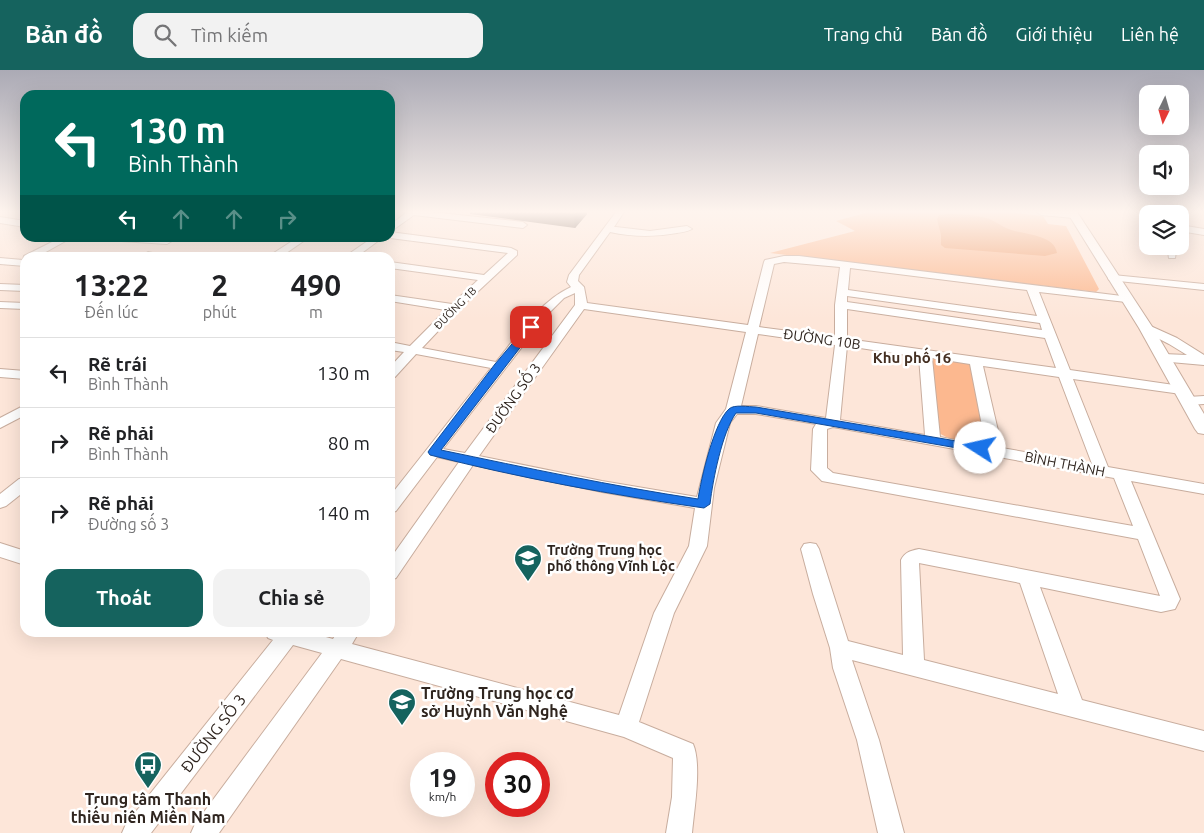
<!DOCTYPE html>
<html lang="vi">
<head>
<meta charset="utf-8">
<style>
	:root { --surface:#fff; --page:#f2f2f2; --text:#202124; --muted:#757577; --line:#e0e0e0; --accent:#15635e }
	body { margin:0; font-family:Ubuntu,sans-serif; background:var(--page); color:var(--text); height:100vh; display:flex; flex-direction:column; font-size:19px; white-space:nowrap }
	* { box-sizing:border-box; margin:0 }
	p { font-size:16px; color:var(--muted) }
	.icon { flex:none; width:28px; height:28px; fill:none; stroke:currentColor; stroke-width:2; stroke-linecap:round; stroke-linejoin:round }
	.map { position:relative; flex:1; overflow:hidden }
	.side { position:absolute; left:20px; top:182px; width:375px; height:385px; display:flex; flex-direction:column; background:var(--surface); border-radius:15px; box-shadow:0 5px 20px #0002 }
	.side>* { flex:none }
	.banner { position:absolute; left:20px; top:20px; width:375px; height:152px; border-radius:15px; box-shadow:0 5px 20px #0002; background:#00695c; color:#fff; overflow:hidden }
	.needle { width:32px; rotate:185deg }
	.controls { position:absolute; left:1139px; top:15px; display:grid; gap:10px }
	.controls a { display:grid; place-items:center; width:50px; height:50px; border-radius:10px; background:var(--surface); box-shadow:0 5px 20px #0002; font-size:25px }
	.speed { position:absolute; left:410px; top:682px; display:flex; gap:10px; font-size:25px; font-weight:700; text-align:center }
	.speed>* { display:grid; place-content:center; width:65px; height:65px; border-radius:50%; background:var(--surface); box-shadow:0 5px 20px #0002; line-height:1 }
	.speed small { font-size:12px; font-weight:400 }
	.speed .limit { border:8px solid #d22; background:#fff; color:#111 }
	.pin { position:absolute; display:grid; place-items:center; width:42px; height:42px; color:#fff; margin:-21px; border-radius:10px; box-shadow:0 2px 8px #0006 }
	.me { position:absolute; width:55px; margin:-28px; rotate:280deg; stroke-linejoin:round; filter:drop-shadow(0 0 4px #0008) }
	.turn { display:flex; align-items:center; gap:18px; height:105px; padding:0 25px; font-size:22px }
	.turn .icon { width:65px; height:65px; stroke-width:2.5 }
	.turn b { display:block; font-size:35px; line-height:42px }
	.lanes { display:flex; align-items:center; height:48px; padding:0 25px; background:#0003; justify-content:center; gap:25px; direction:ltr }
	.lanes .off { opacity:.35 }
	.eta { display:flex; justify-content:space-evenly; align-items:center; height:85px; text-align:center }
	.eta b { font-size:30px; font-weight:600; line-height:35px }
	.cta { display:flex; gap:10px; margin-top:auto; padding:10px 25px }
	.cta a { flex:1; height:58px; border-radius:15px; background:var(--accent); color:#fff; font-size:20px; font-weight:600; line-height:58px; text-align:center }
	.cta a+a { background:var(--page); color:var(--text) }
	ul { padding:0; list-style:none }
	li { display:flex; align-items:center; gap:15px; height:70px; padding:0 25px; border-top:1px solid var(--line) }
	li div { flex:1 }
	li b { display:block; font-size:19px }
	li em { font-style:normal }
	header { display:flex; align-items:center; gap:30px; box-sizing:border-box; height:70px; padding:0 25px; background:var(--accent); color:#fff }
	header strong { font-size:24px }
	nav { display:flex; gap:28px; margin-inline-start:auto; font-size:18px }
	.search { width:350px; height:45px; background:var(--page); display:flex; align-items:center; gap:12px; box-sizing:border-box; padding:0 18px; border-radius:15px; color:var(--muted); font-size:19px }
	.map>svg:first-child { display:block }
	.green { fill:#fcb88f }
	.water { fill:#f09c69 }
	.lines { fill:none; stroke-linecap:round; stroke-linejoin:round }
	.minor-casing { stroke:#c8ad9e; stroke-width:2 }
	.tertiary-casing { stroke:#c8ad9e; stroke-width:2 }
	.minor { fill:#fff; fill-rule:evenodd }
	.tertiary { fill:#fff; fill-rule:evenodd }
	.wall { fill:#564237 }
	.shaded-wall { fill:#46362d }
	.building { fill:#644d40; stroke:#46362d }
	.route { fill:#1a73e8; stroke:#114b97 }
	.labels { text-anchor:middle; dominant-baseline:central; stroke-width:5; stroke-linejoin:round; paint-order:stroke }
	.far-street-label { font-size:11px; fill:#2f251f; stroke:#fff }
	.street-label { font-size:14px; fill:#2f251f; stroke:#fff }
	.poi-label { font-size:14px; font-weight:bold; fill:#2f251f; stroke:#fff; text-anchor:start }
	.neighbourhood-label { font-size:15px; font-weight:bold; fill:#442f22; stroke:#fff }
	.near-poi-label { font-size:16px; font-weight:bold; fill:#2f251f; stroke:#fff; text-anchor:start }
	.near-street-label { font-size:16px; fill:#2f251f; stroke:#fff }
</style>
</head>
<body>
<header>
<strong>Bản đồ</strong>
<div class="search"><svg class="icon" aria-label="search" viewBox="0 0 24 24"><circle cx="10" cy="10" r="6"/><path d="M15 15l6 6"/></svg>Tìm kiếm</div>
<nav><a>Trang chủ</a><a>Bản đồ</a><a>Giới thiệu</a><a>Liên hệ</a></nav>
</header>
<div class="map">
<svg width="1204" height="763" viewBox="0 0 1204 763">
	<rect width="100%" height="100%" fill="#fde6d9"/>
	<g class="green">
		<polygon points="869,142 1006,142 1043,146 1048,154 1066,156 1099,219 1096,222 770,183 855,161 836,151"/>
		<path d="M934,287l32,4 5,4 14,75c-13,6 -36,1 -47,-8l-7,-73z"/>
	</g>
	<path class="water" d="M946,144c12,0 24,0 35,3 10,1 17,7 25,11 14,7 48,5 51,25l-12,3 -100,-8 -4,-3v-10l-4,-16 2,-4z"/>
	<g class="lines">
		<g class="minor-casing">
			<g id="minor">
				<polygon points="405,142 431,142 523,152 527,155 523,158 414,145 390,162 390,155 406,143"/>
				<path d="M616,142h8l-10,15h2l34,4 37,-5 5,3c-5,3 -10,3 -15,4 -23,4 -44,4 -67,-1l-31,43 -1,6 6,6 3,16 161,22 16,-63 1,-2 19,-4h15l331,41 1,2 -5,3 -87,-10 31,78 111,16 7,4 -7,4 -108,-15 35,88 96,17v10l-73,-13 49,118 -5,10 -14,3 -121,-25 42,113 122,31v20l-352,-91 27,80 25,93h-26l-21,-93 -24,-72 -3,-20 -17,-54 -12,-45 3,-5 6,-1 6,1 3,5 29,92 55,14 -2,-95c4,-8 9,-9 18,-11l241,47 -22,-57 -316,-58 -11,-11 2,-41 3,-5 -60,-10h-19l-7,9 -16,65 -7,58 -33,67 -35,109 54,22c9,21 1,66 -1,89h-26l6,-36 1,-39 -49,-21 -283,-78 -122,174h-28l4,-9 127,-171 -29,-8 -142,188h-29l4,-9 147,-184 -5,-2 -3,-6h43l25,7 4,-7h22l-7,12 267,71 35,-102 35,-67 6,-38 -93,-16 -129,-27 -77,113 -6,2v-21l69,-97 -22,-5 -41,54 -6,2v-17l101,-128 -75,-14 -21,23 -5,1v-11l14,-15 -14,-2v-8l20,4 36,-36 -56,-9v-6l62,9 26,-24 -88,-12v-6l94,13 24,-22 -118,-15v-6l121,16 6,3v4l-59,55 -36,38 74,14c22,-27 43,-60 75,-75l-4,-5 2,-7zM784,192l56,5 -5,38v32l-76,-10 15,-63zM850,198l177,22 10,26 -189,-26zM575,223v12l-110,148 -22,-4 103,-133 18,-18zM847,226l193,27 2,7 -195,-28zM584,239l162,23 -20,77 -10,14 -19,74 -95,-16 -123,-25zM847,239l198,29 11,30 -209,-29zM758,264l77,11 -9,73 -70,-12h-15zM847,276l72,11 6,78 -85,-15zM932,288l38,6 16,82 -46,-9zM983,296l76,11 33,87 -90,-16zM833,357l281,51 19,48 -300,-53 -6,-5v-39zM919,493l101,20 38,111 -134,-34z"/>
				<polygon points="1037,142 1069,142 1078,145 1074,148 1041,145"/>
				<polygon points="1165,142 1173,142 1172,144 1164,144"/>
				<polygon points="0,147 25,151 25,157 0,153"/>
				<polygon points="1180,155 1204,159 1204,165 1180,161"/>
				<polygon points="60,168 71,168 35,188 25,188 25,196 0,194 0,188 23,190 24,186"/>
				<path d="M116,168c11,-1 48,-3 56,3l-5,3 -46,-3z"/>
				<polygon points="297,168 308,168 279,188 266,188"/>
				<polygon points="372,168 382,168 355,188 343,188"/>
				<polygon points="1167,176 1177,176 1175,188 1169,188"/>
				<polygon points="148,182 175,188 145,187 143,185"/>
				<polygon points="1113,205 1204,214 1204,220 1109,210 1108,208 1109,206"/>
				<polygon points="0,214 25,215 25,221 0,220"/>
				<polygon points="0,232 25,233 25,239 0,238"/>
				<polygon points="1146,254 1177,268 1204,285 1204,295 1159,291 1157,288 1163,284 1187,285 1169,274 1142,260 1140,258 1142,256"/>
				<polygon points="0,299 25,301 25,309 0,307"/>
				<polygon points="1204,326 1204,334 1188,335 1181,331 1188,327"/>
				<polygon points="25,335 25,345 0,358 0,348"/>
				<polygon points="25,408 25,421 6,436 0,438 0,424 19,409"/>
				<polygon points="0,473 25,481 25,495 0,487"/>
			</g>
		</g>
		<g class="tertiary-casing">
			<polygon id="tertiary" points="1067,142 1077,142 1153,258 1204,344 1204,364 1198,363 1195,359 1139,258"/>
		</g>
		<use href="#minor" class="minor"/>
		<use href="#tertiary" class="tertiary"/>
	</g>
	<polygon class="wall" points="470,142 587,142 587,144 575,158 470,144"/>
	<polygon class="shaded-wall" points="576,142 587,142 587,144 575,158 574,145"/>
	<polygon class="building" points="553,142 577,142 574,145"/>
	<linearGradient id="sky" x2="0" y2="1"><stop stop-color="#abaab5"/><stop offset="0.57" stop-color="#fef4ee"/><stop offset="1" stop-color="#fef4ee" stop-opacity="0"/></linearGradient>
	<rect width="1204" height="249" fill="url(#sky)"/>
	<path class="route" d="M528,255h6l2,2 -95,123c86,18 171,36 257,49 3,-20 16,-77 31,-90 5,-5 20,-2 27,-2l224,38 5,3 -5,4 -224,-39h-20c-14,20 -23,66 -26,91l-6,4c-92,-13 -184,-30 -274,-53l-2,-3 2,-3 65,-85z"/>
	<defs>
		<g id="school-pin" transform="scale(1.4375)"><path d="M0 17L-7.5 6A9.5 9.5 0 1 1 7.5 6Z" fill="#15635e" stroke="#fff"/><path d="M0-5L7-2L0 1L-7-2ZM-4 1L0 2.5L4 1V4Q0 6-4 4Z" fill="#fff"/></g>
		<g id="bus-pin" transform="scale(1.4375)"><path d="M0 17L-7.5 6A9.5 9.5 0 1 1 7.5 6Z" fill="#15635e" stroke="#fff"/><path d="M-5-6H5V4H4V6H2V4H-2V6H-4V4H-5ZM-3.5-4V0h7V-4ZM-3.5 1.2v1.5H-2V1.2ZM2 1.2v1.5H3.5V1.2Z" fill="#fff"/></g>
	</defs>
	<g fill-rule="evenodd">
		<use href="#school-pin" x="528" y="488"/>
		<use href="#school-pin" x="402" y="632"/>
		<use href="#bus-pin" x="148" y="695"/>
	</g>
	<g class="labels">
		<g class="far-street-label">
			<text transform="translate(455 238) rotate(-45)">ĐƯỜNG 1B</text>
		</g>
		<g class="street-label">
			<text transform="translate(822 269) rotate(8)">ĐƯỜNG 10B</text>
			<text transform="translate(513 328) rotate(-54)">ĐƯỜNG SỐ 3</text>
			<text transform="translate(1065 394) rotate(11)">BÌNH THÀNH</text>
		</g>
		<g class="poi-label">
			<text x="547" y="480">Trường Trung học<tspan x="547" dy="16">phổ thông Vĩnh Lộc</tspan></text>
		</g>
		<g class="neighbourhood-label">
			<text x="912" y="287">Khu phố 16</text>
		</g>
		<g class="near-poi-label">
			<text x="421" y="623">Trường Trung học cơ<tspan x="421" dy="18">sở Huỳnh Văn Nghệ</tspan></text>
			<text x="148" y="729" text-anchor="middle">Trung tâm Thanh<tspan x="148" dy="18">thiếu niên Miền Nam</tspan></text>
		</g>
		<g class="near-street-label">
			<text transform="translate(213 663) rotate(-52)">ĐƯỜNG SỐ 3</text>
		</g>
	</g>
</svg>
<div class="controls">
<a><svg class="needle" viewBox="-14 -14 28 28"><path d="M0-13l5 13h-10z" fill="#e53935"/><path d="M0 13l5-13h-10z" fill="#757577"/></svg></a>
<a><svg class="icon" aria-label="sound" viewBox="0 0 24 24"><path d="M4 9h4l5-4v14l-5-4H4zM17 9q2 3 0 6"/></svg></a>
<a><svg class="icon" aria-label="layers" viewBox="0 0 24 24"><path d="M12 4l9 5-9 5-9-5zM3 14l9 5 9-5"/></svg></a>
</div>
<div class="speed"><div>19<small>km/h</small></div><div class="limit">30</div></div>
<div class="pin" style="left:531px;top:257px;background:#d93025"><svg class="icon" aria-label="arrive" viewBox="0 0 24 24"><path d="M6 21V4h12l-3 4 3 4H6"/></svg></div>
<svg class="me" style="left:980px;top:378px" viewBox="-20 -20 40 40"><circle r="19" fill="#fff"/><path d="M0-13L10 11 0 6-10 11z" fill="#1a73e8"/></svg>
<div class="banner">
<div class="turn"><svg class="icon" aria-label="left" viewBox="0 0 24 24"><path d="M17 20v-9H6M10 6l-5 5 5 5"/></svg><div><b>130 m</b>Bình Thành</div></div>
<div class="lanes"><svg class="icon" aria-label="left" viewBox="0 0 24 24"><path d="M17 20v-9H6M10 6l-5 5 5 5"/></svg><svg class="icon off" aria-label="ahead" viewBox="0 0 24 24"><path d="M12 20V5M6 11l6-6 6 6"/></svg><svg class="icon off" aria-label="ahead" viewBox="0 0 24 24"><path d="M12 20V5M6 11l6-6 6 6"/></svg><svg class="icon off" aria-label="right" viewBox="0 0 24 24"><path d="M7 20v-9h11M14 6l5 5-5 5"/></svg></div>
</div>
<section class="side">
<div class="eta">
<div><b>13:22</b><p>Đến lúc</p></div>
<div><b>2</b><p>phút</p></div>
<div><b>490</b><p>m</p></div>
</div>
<ul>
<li><svg class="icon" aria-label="left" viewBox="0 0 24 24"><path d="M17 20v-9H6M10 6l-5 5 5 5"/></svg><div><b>Rẽ trái</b><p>Bình Thành</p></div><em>130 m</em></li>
<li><svg class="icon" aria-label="right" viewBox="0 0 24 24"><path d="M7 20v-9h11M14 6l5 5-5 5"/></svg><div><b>Rẽ phải</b><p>Bình Thành</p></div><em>80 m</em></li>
<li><svg class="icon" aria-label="right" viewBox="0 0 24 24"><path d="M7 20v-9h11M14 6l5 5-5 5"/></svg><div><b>Rẽ phải</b><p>Đường số 3</p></div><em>140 m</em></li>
</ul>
<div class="cta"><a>Thoát</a><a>Chia sẻ</a></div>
</section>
</div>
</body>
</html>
